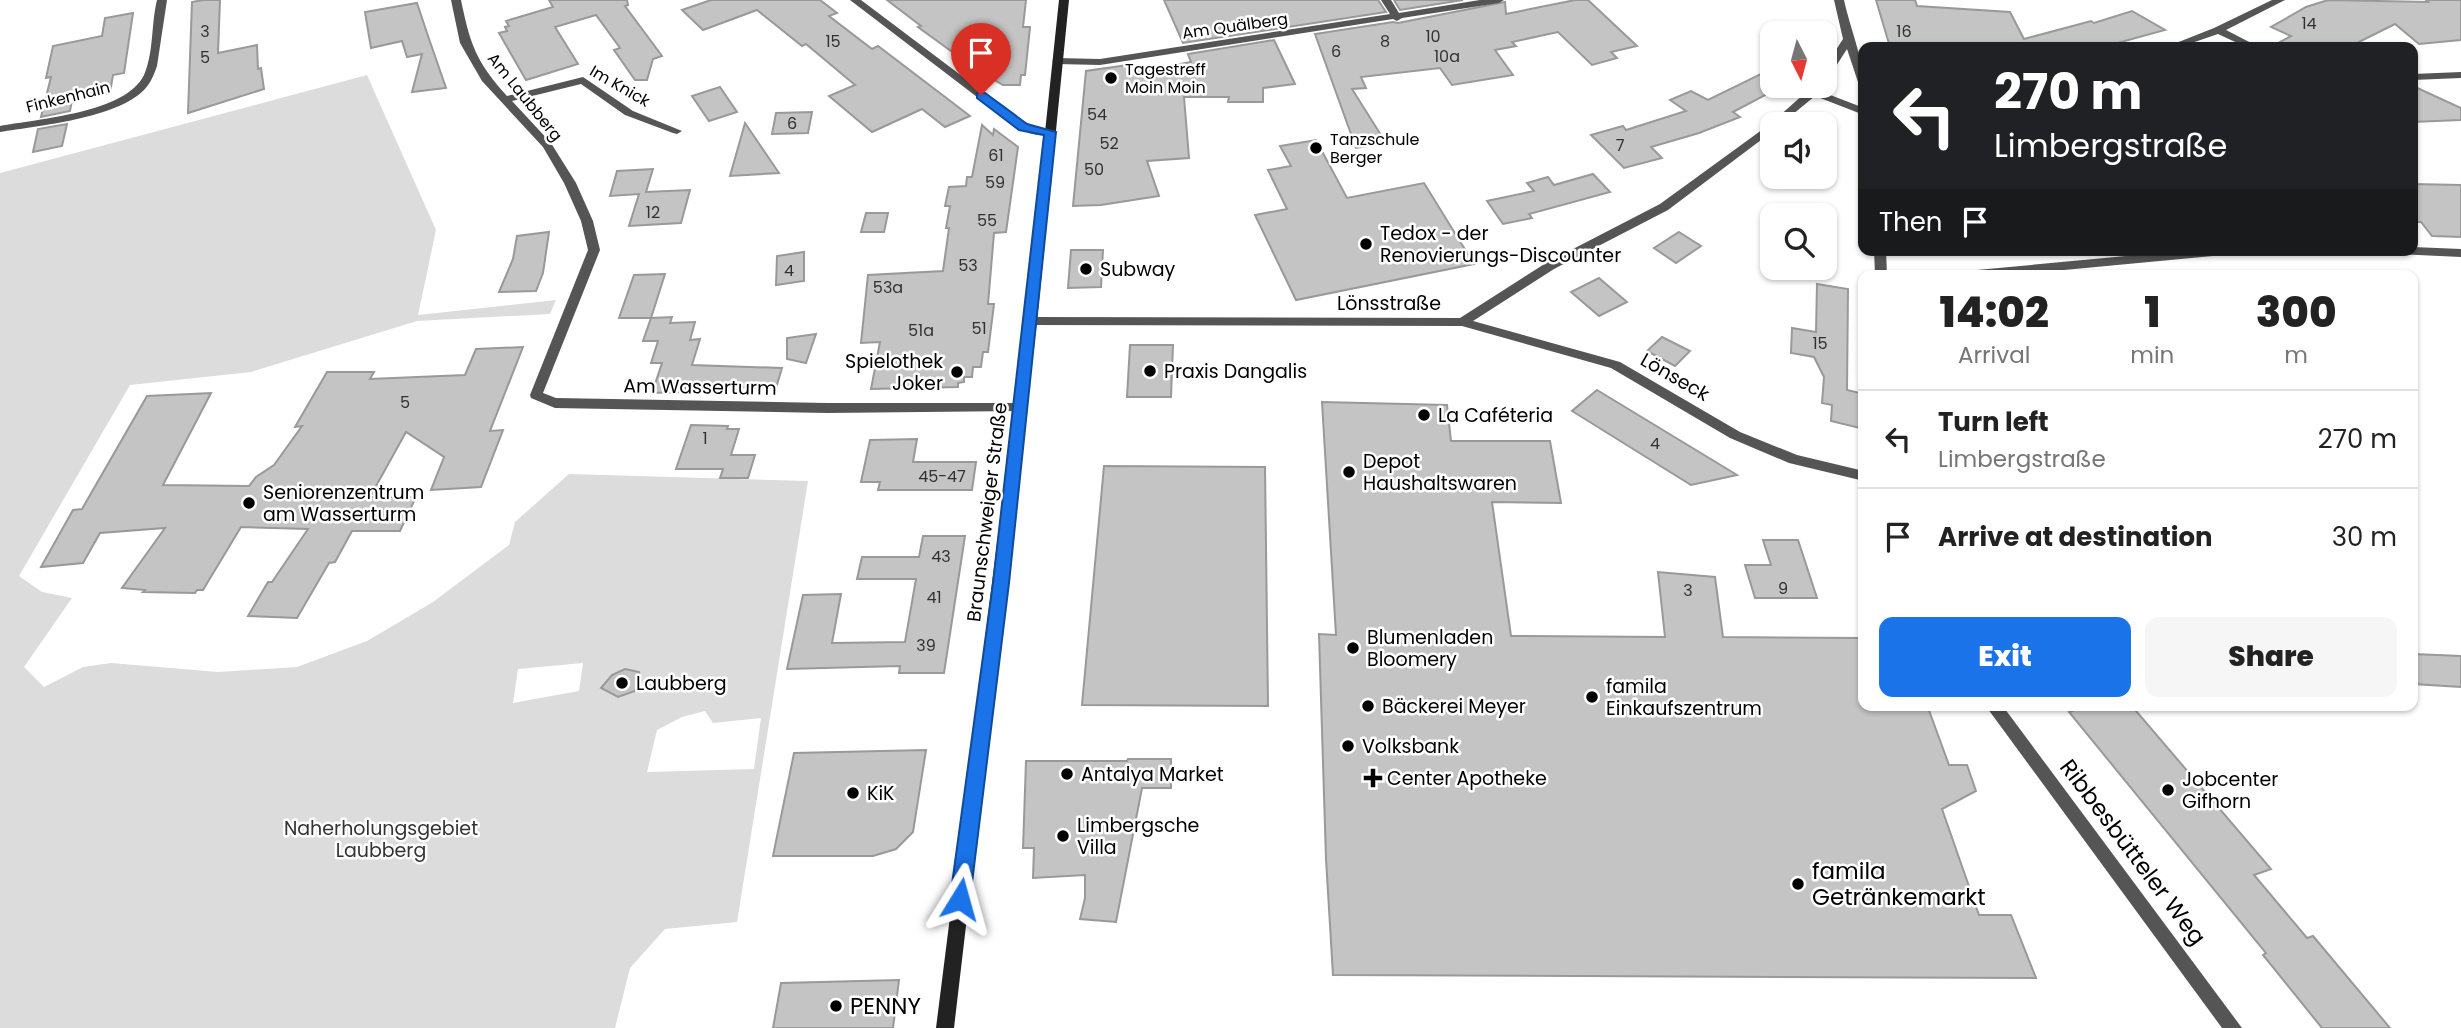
<!DOCTYPE html>
<html lang="en">
<head>
<meta charset="utf-8">
<style>
	:root { --surface:#fff; --page:#f6f6f6; --text:#222; --muted:#767676; --line:#e0e0e0; --accent:#1a73e8 }
	body { margin:0; font-family:Poppins,sans-serif; background:var(--page); color:var(--text); height:100vh; display:flex; flex-direction:column; font-size:26px; white-space:nowrap }
	* { box-sizing:border-box; margin:0 }
	p { font-size:23px; color:var(--muted) }
	.icon { flex:none; width:38px; height:38px; fill:none; stroke:currentColor; stroke-width:2; stroke-linecap:round; stroke-linejoin:round }
	.map { position:relative; flex:1; overflow:hidden }
	.sheet { position:absolute; left:1858px; top:270px; width:560px; height:441px; display:flex; flex-direction:column; background:var(--surface); border-radius:14px; box-shadow:0 2px 5px #0004 }
	.sheet>* { flex:none }
	.guide { position:absolute; left:1858px; top:42px; width:560px; height:214px; border-radius:14px; box-shadow:0 2px 5px #0004; background:#202124; color:#fff; overflow:hidden }
	.needle { width:46px; rotate:174deg }
	.buttons { position:absolute; left:1760px; top:21px; display:grid; gap:14px }
	.buttons a { display:grid; place-items:center; width:77px; height:77px; border-radius:14px; background:var(--surface); box-shadow:0 2px 5px #0004; font-size:35px }
	.pin { position:absolute; display:grid; place-items:center; width:60px; height:60px; color:#fff; margin:-72px -30px; border-radius:50% 50% 50% 0; rotate:-45deg; box-shadow:0 0 7px #0007 }
	.pin .icon { rotate:45deg }
	.me { position:absolute; width:77px; margin:-38px; rotate:8deg; stroke-linejoin:round; filter:drop-shadow(0 0 5px #0008) }
	.turn { display:flex; align-items:center; gap:24px; height:147px; padding:0 21px; font-size:32px }
	.turn .icon { width:91px; height:91px; stroke-width:2.5 }
	.turn b { display:block; font-size:49px; line-height:60px }
	.then { display:flex; align-items:center; height:66px; padding:0 21px; background:#0003; gap:14px; font-size:26px }
	.eta { display:flex; justify-content:space-evenly; align-items:center; height:119px; text-align:center }
	.eta b { font-size:42px; font-weight:800; line-height:49px }
	.cta { display:flex; gap:14px; margin-top:auto; padding:14px 21px }
	.cta a { flex:1; height:80px; border-radius:14px; background:var(--accent); color:#fff; font-size:28px; font-weight:800; line-height:80px; text-align:center }
	.cta a+a { background:var(--page); color:var(--text) }
	ul { padding:0; list-style:none }
	li { display:flex; align-items:center; gap:21px; height:98px; padding:0 21px; border-top:2px solid var(--line) }
	li div { flex:1 }
	li b { display:block; font-size:26px }
	li em { font-style:normal }
	.map>svg:first-child { display:block }
	.green { fill:#dcdcdc; fill-rule:evenodd }
	.building { fill:#c4c4c4; stroke:#999; stroke-width:2 }
	.lines { fill:none; stroke-linecap:round; stroke-linejoin:round }
	.street { fill:#555; fill-rule:evenodd }
	.secondary { fill:#222; fill-rule:evenodd }
	.route { fill:#1a73e8; stroke:#114b97; stroke-width:2 }
	.poi-dot { fill:#000; stroke:#fff; stroke-width:2.5 }
	.labels { text-anchor:middle; dominant-baseline:central; stroke-width:5; stroke-linejoin:round; paint-order:stroke }
	.number-label { font-size:16px; fill:#313131 }
	.far-street-label { font-size:16px; fill:#000; stroke:#fff }
	.far-poi-label { font-size:16px; fill:#000; stroke:#fff; text-anchor:start }
	.poi-label { font-size:19px; fill:#000; stroke:#fff; text-anchor:start }
	.street-label { font-size:19px; fill:#000; stroke:#fff }
	.park-label { font-size:19px; fill:#333; stroke:#fff }
	.near-street-label { font-size:23px; fill:#000; stroke:#fff }
	.near-poi-label { font-size:23px; fill:#000; stroke:#fff; text-anchor:start }
</style>
</head>
<body>
<div class="map">
<svg width="2461" height="1028" viewBox="0 0 2461 1028">
	<rect width="100%" height="100%" fill="#fff"/>
	<path class="green" d="M367,75l69,155 -18,85 138,-15 -6,14 -133,7 -166,51 -121,13 -111,191 23,16 30,6 -48,69 20,20 39,-20 28,-4 107,9 79,-5 70,-26 66,-39 76,-57 6,-23 54,-48 239,7 -71,441 -72,7 -35,39 -15,60h-615v-855zM583,663l-4,28 -66,12 5,-34zM705,711l8,12 48,-5 -7,51 -107,3 10,-42 25,-13z"/>
	<g class="building">
		<polygon points="203,0 220,0 218,53 257,45 258,69 261,68 264,89 188,113 192,2"/>
		<polygon points="549,0 627,0 628,5 625,6 662,56 653,59 647,80 635,80 614,50 620,48 596,15 555,27 578,64 526,80 499,33 507,31 505,27 509,26 506,21 553,7"/>
		<polygon points="711,0 820,0 837,13 829,16 872,49 878,46 970,116 945,127 922,109 872,132 829,96 855,85 806,44 802,46 757,10 703,30 682,10"/>
		<polygon points="887,0 1026,0 1023,27 1030,27 1025,75 1021,75 1020,85 1003,85 977,70 918,27 921,26"/>
		<polygon points="1164,0 1378,0 1386,12 1183,43"/>
		<polygon points="1394,0 1463,0 1400,10"/>
		<polygon points="1575,0 1588,0 1637,46 1611,52 1617,58 1592,65 1558,32 1512,42 1516,46 1495,50 1513,75 1452,85 1440,68 1361,77 1366,88 1352,89 1386,143 1356,148 1315,34 1393,22 1398,23 1505,2 1506,14"/>
		<polygon points="1876,0 1915,0 1917,6 2010,12 2024,39 2091,21 2094,23 2132,11 2165,30 2103,47 1890,47"/>
		<polygon points="2328,0 2428,2 2426,0 2461,0 2461,40 2419,44 2395,24 2349,47 2271,47 2291,36 2271,27 2306,7"/>
		<polygon points="417,3 427,33 446,88 412,92 422,54 407,57 402,41 371,48 365,12"/>
		<polygon points="133,13 124,73 113,75 110,93 72,100 70,111 41,117 51,77 46,78 53,46 102,36 105,18"/>
		<polygon points="1274,40 1295,84 1263,88 1263,102 1228,102 1229,97 1184,97 1189,158 1147,161 1159,196 1101,205 1073,206 1086,71 1134,64 1136,72 1191,62 1188,54"/>
		<polygon points="1773,68 1773,91 1733,112 1740,117 1699,133 1651,147 1662,158 1624,168 1591,135 1623,126 1626,130 1686,111 1670,100 1691,91 1708,100"/>
		<polygon points="2413,86 2461,108 2461,120 2413,122"/>
		<polygon points="720,87 737,112 709,121 692,96"/>
		<polygon points="812,112 808,133 772,134 776,113"/>
		<polygon points="745,123 779,173 730,176"/>
		<polygon points="67,124 62,146 33,152 38,129"/>
		<polygon points="982,125 993,135 994,129 1018,147 1006,232 994,233 988,304 994,304 988,352 983,352 981,367 973,367 972,377 964,377 964,382 958,383 958,387 871,389 880,342 861,343 868,275 943,271 949,228 946,228 950,206 945,206 949,187 966,186 967,177 972,177"/>
		<polygon points="1316,140 1347,198 1424,183 1474,264 1296,300 1255,215 1287,209 1268,170 1291,166 1280,146"/>
		<polygon points="653,169 646,192 690,190 681,223 629,226 639,194 610,196 617,171"/>
		<polygon points="1593,174 1610,192 1529,214 1532,218 1503,224 1487,201 1534,191 1527,183 1548,177 1554,185"/>
		<polygon points="2413,184 2461,185 2461,237 2432,236 2421,222 2413,222"/>
		<polygon points="866,213 888,213 884,232 861,232"/>
		<polygon points="549,232 543,273 536,291 499,292 513,259 517,236"/>
		<polygon points="1679,232 1701,246 1676,263 1654,248"/>
		<polygon points="1071,250 1103,250 1101,287 1068,288"/>
		<polygon points="804,252 804,281 776,285 777,256"/>
		<polygon points="665,274 651,318 619,318 634,275"/>
		<polygon points="1599,278 1627,302 1599,316 1571,292"/>
		<polygon points="1817,284 1848,289 1847,390 1864,394 1864,429 1831,421 1832,405 1822,403 1824,377 1814,357 1791,353 1792,328 1816,332"/>
		<polygon points="672,317 670,323 695,322 690,340 700,339 692,365 782,368 776,388 686,386 684,392 652,393 662,363 651,363 658,341 643,341 651,318"/>
		<polygon points="816,334 806,363 787,359 787,338"/>
		<polygon points="1662,337 1690,351 1675,366 1647,351"/>
		<polygon points="1130,345 1173,345 1171,397 1127,397"/>
		<polygon points="523,347 490,431 503,430 481,487 431,490 444,457 406,432 370,497 416,497 400,531 352,531 335,562 329,563 297,618 248,616 268,582 272,582 308,529 241,527 203,590 197,590 195,593 143,592 145,590 122,588 165,528 100,533 83,563 41,567 73,510 82,509 147,396 211,393 163,485 249,486 256,477 274,465 302,426 295,427 327,372 374,372 370,379 465,375 476,349"/>
		<polygon points="1597,390 1737,475 1691,485 1572,411"/>
		<polygon points="1322,402 1447,405 1451,441 1550,441 1561,503 1492,502 1511,636 1665,637 1658,572 1715,577 1723,637 1864,638 1864,705 1927,705 1949,765 1967,765 1976,791 1942,809 1979,915 2011,915 2036,978 1333,975 1326,859 1319,634 1336,635"/>
		<polygon points="691,425 728,426 727,429 739,429 731,455 755,455 748,478 720,478 723,469 676,469"/>
		<polygon points="917,439 913,462 976,462 972,490 878,490 880,482 861,482 870,440"/>
		<polygon points="1104,466 1265,467 1268,706 1082,705"/>
		<polygon points="923,536 965,536 944,673 899,673 900,666 787,669 803,595 841,594 832,643 905,642 916,579 857,579 862,557 919,557"/>
		<polygon points="1763,540 1798,540 1817,598 1755,598 1745,565 1771,565"/>
		<polygon points="2413,654 2461,656 2461,687 2413,684"/>
		<polygon points="625,669 639,672 641,680 635,691 618,697 601,688 612,675"/>
		<polygon points="2089,705 2131,705 2271,869 2254,875 2307,938 2313,936 2390,1028 2322,1028 2263,955 2266,953 2069,712"/>
		<polygon points="926,750 913,832 896,849 873,856 773,856 794,753"/>
		<polygon points="1128,759 1171,759 1171,788 1142,788 1116,922 1080,919 1085,898 1085,875 1033,878 1034,848 1023,848 1026,761 1127,761"/>
		<polygon points="899,980 893,1028 773,1028 781,983"/>
	</g>
	<g class="lines">
		<g class="street">
			<path d="M157,0h10l-10,66c-3,9 -7,18 -13,24 -27,28 -106,36 -144,42v-6c37,-7 126,-13 144,-51 10,-23 7,-51 13,-75z"/>
			<path d="M451,0h10c9,44 15,62 46,96l76,-19 50,34 49,20 -5,3 -4,-1 -48,-18 -44,-31 -69,17 39,42 25,40 17,38 7,29 -57,143 13,5 271,5h194l5,2 2,3 -2,3 -199,2 -272,-5 -24,-10 -1,-3 58,-145 -7,-29 -17,-38 -21,-36 -61,-66 -22,-38z"/>
			<path d="M850,0h11l166,125 7,3 20,2 1,2c-9,7 -25,2 -36,-3z"/>
			<polygon points="1381,0 1391,0 1399,13 1480,0 1504,0 1499,3 1402,18 1397,21 1393,19 1100,65 1057,64 1052,61 1057,58 1100,59 1390,14"/>
			<path d="M1834,0h10c6,28 20,60 20,88l-5,-3 -12,-36 -18,28 -4,1v-11l18,-28z"/>
			<polygon points="2272,0 2285,0 2226,30 2259,47 2246,47 2218,34 2180,47 2166,47 2214,28"/>
			<polygon points="2461,72 2461,78 2413,80 2413,74"/>
			<polygon points="1813,86 1823,86 1820,91 1864,108 1864,115 1815,96 1781,124 1773,124 1773,131 1668,210 1554,269 1473,321 1620,362 1740,432 1797,455 1864,471 1864,481 1789,463 1730,438 1611,368 1462,326 1031,325 1025,321 1031,317 1460,318 1546,263 1660,204 1770,124"/>
			<polygon points="2413,247 2461,249 2461,257 2397,254 2391,250 2413,250"/>
			<polygon points="1874,250 1886,250 1887,275 1875,275"/>
			<polygon points="2190,250 2240,250 2234,254 2011,275 1960,275 1966,271"/>
			<polygon points="1985,705 2002,705 2242,1028 2222,1028"/>
		</g>
		<polygon class="secondary" points="1059,0 1069,0 1037,321 954,1028 936,1028 1025,321"/>
	</g>
	<polygon class="route" points="977,93 985,93 1027,124 1056,132 1009,583 970,899 967,905 960,908 953,905 950,899 993,583 1044,135 1019,130 977,98"/>
	<g class="poi-dot">
		<circle cx="1111" cy="78" r="7"/>
		<circle cx="1316" cy="148" r="7"/>
		<circle cx="1366" cy="244" r="7"/>
		<circle cx="1086" cy="269" r="7"/>
		<circle cx="1150" cy="371" r="7"/>
		<circle cx="957" cy="372" r="7"/>
		<circle cx="1424" cy="415" r="7"/>
		<circle cx="1349" cy="472" r="7"/>
		<circle cx="249" cy="503" r="7"/>
		<circle cx="1353" cy="648" r="7"/>
		<circle cx="622" cy="683" r="7"/>
		<circle cx="1592" cy="697" r="7"/>
		<circle cx="1368" cy="706" r="7"/>
		<circle cx="1348" cy="746" r="7"/>
		<circle cx="1067" cy="774" r="7"/>
		<path d="M1369.5 767.5h7v7h7v7h-7v7h-7v-7h-7v-7h7z"/>
		<circle cx="2168" cy="790" r="7"/>
		<circle cx="853" cy="793" r="7"/>
		<circle cx="1063" cy="836" r="7"/>
		<circle cx="1798" cy="884" r="7"/>
		<circle cx="836" cy="1006" r="7"/>
	</g>
	<g class="labels">
		<g class="number-label">
			<text x="2309" y="23">14</text>
			<text x="205" y="31">3</text>
			<text x="1904" y="31">16</text>
			<text x="1433" y="36">10</text>
			<text x="833" y="41">15</text>
			<text x="1385" y="41">8</text>
			<text x="1336" y="51">6</text>
			<text x="1447" y="56">10a</text>
			<text x="205" y="57">5</text>
			<text x="1097" y="114">54</text>
			<text x="792" y="123">6</text>
			<text x="1109" y="143">52</text>
			<text x="1620" y="145">7</text>
			<text x="996" y="155">61</text>
			<text x="1094" y="169">50</text>
			<text x="995" y="182">59</text>
			<text x="653" y="212">12</text>
			<text x="987" y="220">55</text>
			<text x="968" y="265">53</text>
			<text x="789" y="270">4</text>
			<text x="888" y="287">53a</text>
			<text x="979" y="328">51</text>
			<text x="921" y="330">51a</text>
			<text x="1820" y="343">15</text>
			<text x="405" y="402">5</text>
			<text x="705" y="438">1</text>
			<text x="1655" y="443">4</text>
			<text x="942" y="476">45-47</text>
			<text x="941" y="556">43</text>
			<text x="1783" y="588">9</text>
			<text x="1688" y="590">3</text>
			<text x="934" y="597">41</text>
			<text x="926" y="645">39</text>
		</g>
		<g class="far-street-label">
			<text transform="translate(1235 26) rotate(-8)">Am Quälberg</text>
			<text transform="translate(620 86) rotate(30)">Im Knick</text>
			<text transform="translate(68 97) rotate(-14)">Finkenhain</text>
			<text transform="translate(525 97) rotate(51)">Am Laubberg</text>
		</g>
		<g class="far-poi-label">
			<text x="1125" y="69">Tagestreff<tspan x="1125" dy="18">Moin Moin</tspan></text>
			<text x="1330" y="139">Tanzschule<tspan x="1330" dy="18">Berger</tspan></text>
		</g>
		<g class="poi-label">
			<text x="1380" y="233">Tedox - der<tspan x="1380" dy="22">Renovierungs-Discounter</tspan></text>
			<text x="1100" y="269">Subway</text>
			<text x="943" y="361" text-anchor="end">Spielothek<tspan x="943" dy="22">Joker</tspan></text>
			<text x="1164" y="371">Praxis Dangalis</text>
			<text x="1438" y="415">La Caféteria</text>
			<text x="1363" y="461">Depot<tspan x="1363" dy="22">Haushaltswaren</tspan></text>
			<text x="263" y="492">Seniorenzentrum<tspan x="263" dy="22">am Wasserturm</tspan></text>
			<text x="1367" y="637">Blumenladen<tspan x="1367" dy="22">Bloomery</tspan></text>
			<text x="636" y="683">Laubberg</text>
			<text x="1606" y="686">famila<tspan x="1606" dy="22">Einkaufszentrum</tspan></text>
			<text x="1382" y="706">Bäckerei Meyer</text>
			<text x="1362" y="746">Volksbank</text>
			<text x="1081" y="774">Antalya Market</text>
			<text x="1387" y="778">Center Apotheke</text>
			<text x="2182" y="779">Jobcenter<tspan x="2182" dy="22">Gifhorn</tspan></text>
			<text x="867" y="793">KiK</text>
			<text x="1077" y="825">Limbergsche<tspan x="1077" dy="22">Villa</tspan></text>
		</g>
		<g class="street-label">
			<text x="1389" y="303">Lönsstraße</text>
			<text transform="translate(1675 377) rotate(30)">Lönseck</text>
			<text transform="translate(700 387) rotate(1)">Am Wasserturm</text>
			<text transform="translate(987 512) rotate(-83)">Braunschweiger Straße</text>
		</g>
		<g class="park-label">
			<text x="381" y="828">Naherholungsgebiet<tspan x="381" dy="22">Laubberg</tspan></text>
		</g>
		<g class="near-street-label">
			<text transform="translate(2133 852) rotate(53)">Ribbesbütteler Weg</text>
		</g>
		<g class="near-poi-label">
			<text x="1812" y="871">famila<tspan x="1812" dy="26">Getränkemarkt</tspan></text>
			<text x="850" y="1006">PENNY</text>
		</g>
	</g>
</svg>
<div class="buttons">
<a><svg class="needle" viewBox="-14 -14 28 28"><path d="M0-13l5 13h-10z" fill="#e53935"/><path d="M0 13l5-13h-10z" fill="#767676"/></svg></a>
<a><svg class="icon" aria-label="sound" viewBox="0 0 24 24"><path d="M4 9h4l5-4v14l-5-4H4zM17 9q2 3 0 6"/></svg></a>
<a><svg class="icon" aria-label="search" viewBox="0 0 24 24"><circle cx="10" cy="10" r="6"/><path d="M15 15l6 6"/></svg></a>
</div>
<div class="pin" style="left:981px;top:95px;background:#d93025"><svg class="icon" aria-label="arrive" viewBox="0 0 24 24"><path d="M6 21V4h12l-3 4 3 4H6"/></svg></div>
<svg class="me" style="left:960px;top:899px" viewBox="-20 -20 40 40"><path d="M0-17L14 15 0 8-14 15z" fill="#1a73e8" stroke="#fff" stroke-width="4"/></svg>
<div class="guide">
<div class="turn"><svg class="icon" aria-label="left" viewBox="0 0 24 24"><path d="M17 20v-9H6M10 6l-5 5 5 5"/></svg><div><b>270 m</b>Limbergstraße</div></div>
<div class="then">Then<svg class="icon" aria-label="arrive" viewBox="0 0 24 24"><path d="M6 21V4h12l-3 4 3 4H6"/></svg></div>
</div>
<section class="sheet">
<div class="eta">
<div><b>14:02</b><p>Arrival</p></div>
<div><b>1</b><p>min</p></div>
<div><b>300</b><p>m</p></div>
</div>
<ul>
<li><svg class="icon" aria-label="left" viewBox="0 0 24 24"><path d="M17 20v-9H6M10 6l-5 5 5 5"/></svg><div><b>Turn left</b><p>Limbergstraße</p></div><em>270 m</em></li>
<li><svg class="icon" aria-label="arrive" viewBox="0 0 24 24"><path d="M6 21V4h12l-3 4 3 4H6"/></svg><div><b>Arrive at destination</b></div><em>30 m</em></li>
</ul>
<div class="cta"><a>Exit</a><a>Share</a></div>
</section>
</div>
</body>
</html>
